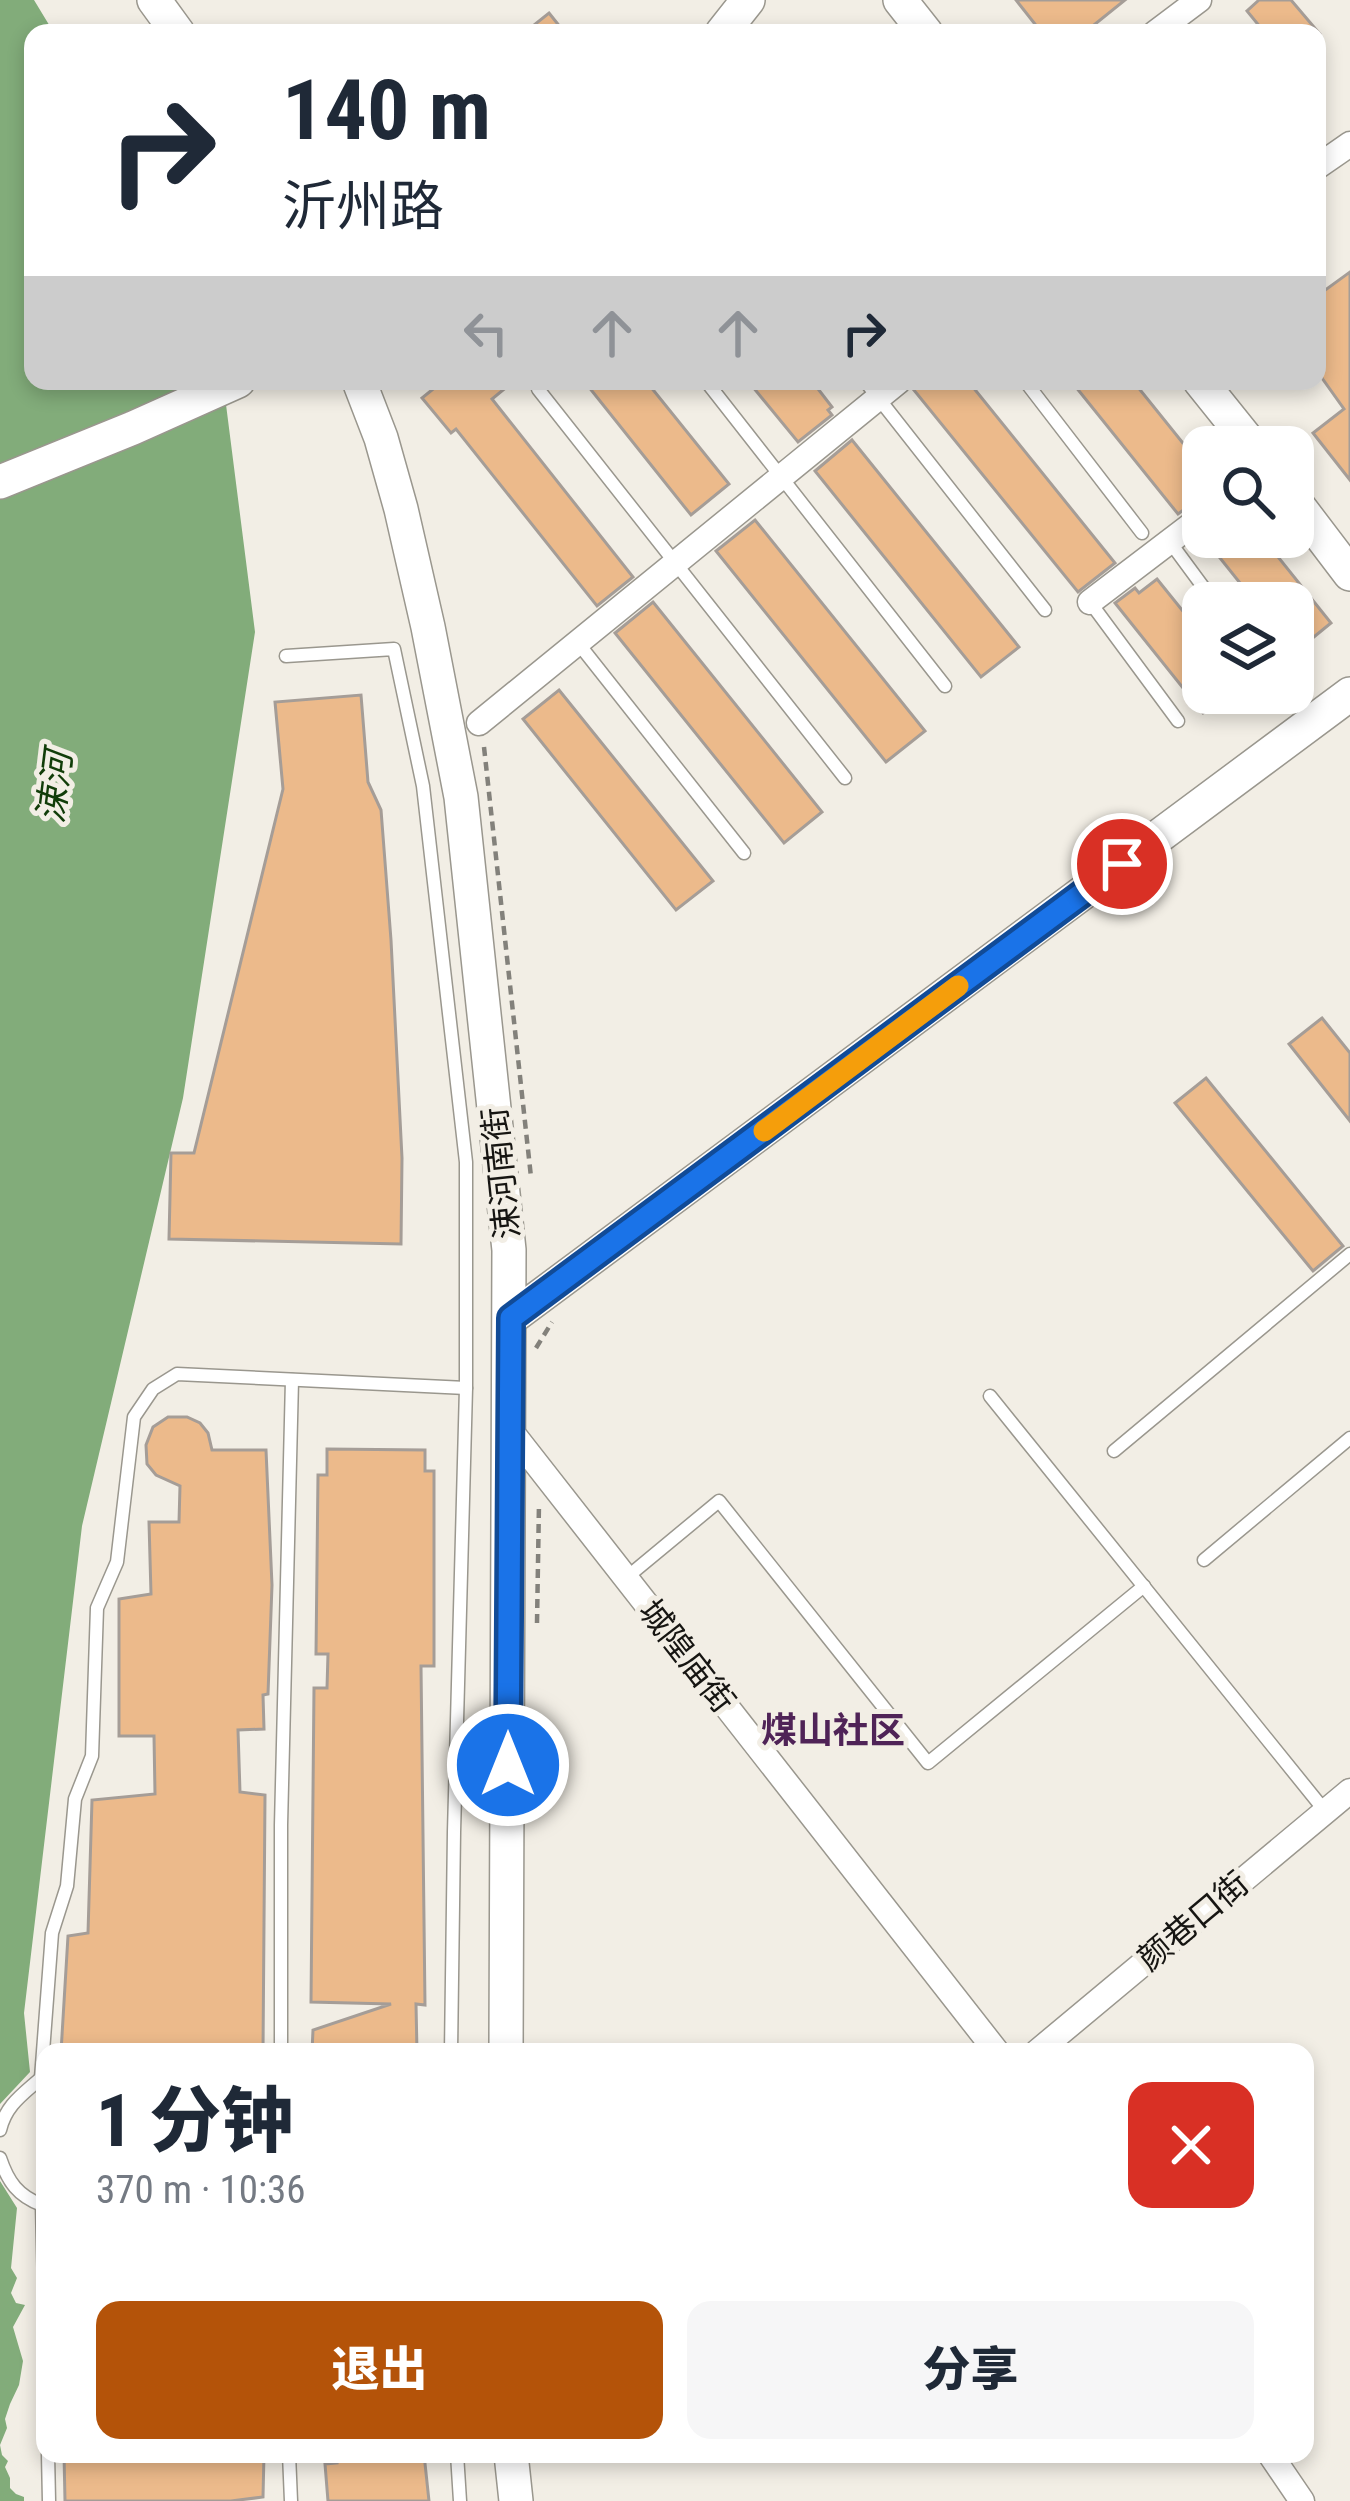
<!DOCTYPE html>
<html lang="zh">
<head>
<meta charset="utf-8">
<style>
	:root { --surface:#fff; --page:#f6f6f7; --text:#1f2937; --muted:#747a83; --accent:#b45309 }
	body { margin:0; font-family:"Roboto Condensed","Noto Sans SC",sans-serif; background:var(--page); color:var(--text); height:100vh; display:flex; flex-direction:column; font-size:45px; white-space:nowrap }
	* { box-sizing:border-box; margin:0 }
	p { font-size:39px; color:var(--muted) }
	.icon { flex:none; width:66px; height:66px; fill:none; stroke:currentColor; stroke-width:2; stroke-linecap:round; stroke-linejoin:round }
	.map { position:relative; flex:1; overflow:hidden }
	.panel { position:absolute; left:36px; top:2043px; width:1278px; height:420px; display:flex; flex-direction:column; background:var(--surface); border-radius:24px; box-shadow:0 6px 18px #0003 }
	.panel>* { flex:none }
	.top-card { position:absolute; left:24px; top:24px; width:1302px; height:366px; border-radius:24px; box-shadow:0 6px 18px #0003; background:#fff; color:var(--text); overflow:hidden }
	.tools { position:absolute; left:1182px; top:426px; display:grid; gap:24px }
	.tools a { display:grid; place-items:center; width:132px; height:132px; border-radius:24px; background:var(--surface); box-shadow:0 6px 18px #0003; font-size:60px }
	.pin { position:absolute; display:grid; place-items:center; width:102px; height:102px; color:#fff; margin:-51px; border:6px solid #fff; border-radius:50%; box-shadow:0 3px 12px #0007 }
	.me { position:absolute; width:132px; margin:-66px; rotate:0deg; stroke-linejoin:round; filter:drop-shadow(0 0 9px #0008) }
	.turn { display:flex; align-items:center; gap:42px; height:252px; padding:0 60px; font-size:54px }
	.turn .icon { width:156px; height:156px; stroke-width:2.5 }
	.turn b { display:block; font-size:84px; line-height:102px }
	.lanes { display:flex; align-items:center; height:114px; padding:0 60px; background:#0003; justify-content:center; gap:60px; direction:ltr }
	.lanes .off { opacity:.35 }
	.round { display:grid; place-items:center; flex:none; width:126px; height:126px; border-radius:24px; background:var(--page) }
	.headline { display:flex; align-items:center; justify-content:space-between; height:204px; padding:0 60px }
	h1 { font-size:72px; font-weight:800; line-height:90px }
	.cta { display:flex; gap:24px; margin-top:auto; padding:24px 60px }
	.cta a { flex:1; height:138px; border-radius:24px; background:var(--accent); color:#fff; font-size:48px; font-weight:800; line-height:138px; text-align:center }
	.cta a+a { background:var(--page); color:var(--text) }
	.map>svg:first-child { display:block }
	.water { fill:#82ac7a }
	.building { fill:#ecba8b; stroke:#a59d97; stroke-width:3 }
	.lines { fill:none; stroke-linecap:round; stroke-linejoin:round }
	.lane-casing { stroke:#9a978e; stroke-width:15 }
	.street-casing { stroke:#9a978e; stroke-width:27 }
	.secondary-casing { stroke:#9a978e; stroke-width:36 }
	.path { stroke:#83817b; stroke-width:4.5; stroke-dasharray:9 6; stroke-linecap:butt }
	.lane { stroke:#fff; stroke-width:12 }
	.street { stroke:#fff; stroke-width:24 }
	.secondary { stroke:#fff; stroke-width:33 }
	.route-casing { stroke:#114b97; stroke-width:30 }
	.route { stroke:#1a73e8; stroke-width:21 }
	.slow { stroke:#f59e0b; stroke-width:21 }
	.labels { text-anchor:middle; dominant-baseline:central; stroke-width:10; stroke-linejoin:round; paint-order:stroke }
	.street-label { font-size:33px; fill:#161512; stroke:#f2eee5 }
	.water-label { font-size:36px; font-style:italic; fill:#113d09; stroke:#f2eee5 }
	.neighbourhood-label { font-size:36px; font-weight:bold; fill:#4f2357; stroke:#f2eee5 }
</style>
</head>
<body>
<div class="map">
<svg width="1350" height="2501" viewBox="0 0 1350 2501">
	<rect width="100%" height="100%" fill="#f2eee5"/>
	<g class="water">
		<polygon points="0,0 34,0 54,33 33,33 33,381 223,381 255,632 183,1098 82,1526 24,2013 30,2072 0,2104"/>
		<polygon points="0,2181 17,2208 11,2268 17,2278 11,2293 16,2303 25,2305 13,2327 23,2361 19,2385 10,2404 5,2419 7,2428 0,2445 2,2455 8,2461 5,2467 10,2478 10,2488 16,2494 24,2497 24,2501 0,2501"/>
	</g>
	<g class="building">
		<polygon points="1016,0 1125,0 1084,33 1042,33"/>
		<polygon points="1259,0 1291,0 1319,33 1265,33 1247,11"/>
		<polygon points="549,13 565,33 524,33"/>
		<polygon points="1350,272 1350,480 1313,433 1344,409 1317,371 1317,296"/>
		<polygon points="443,381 514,381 492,399 633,577 597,606 456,429 451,433 422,398"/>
		<polygon points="584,381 646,381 729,484 691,515"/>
		<polygon points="748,381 812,381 832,407 828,410 832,415 798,442"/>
		<polygon points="915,381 968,381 1115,563 1078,592 913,389"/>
		<polygon points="1071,381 1133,381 1203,468 1203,500 1193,503 1178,514"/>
		<polygon points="852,440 1019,647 981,677 815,471"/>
		<polygon points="755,520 925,731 886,762 716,551"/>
		<polygon points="1226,537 1262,537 1331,623 1293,654 1293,603 1256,603 1212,548"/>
		<polygon points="1157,579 1203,636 1203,693 1229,693 1203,713 1115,603 1135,588 1139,593"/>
		<polygon points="653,602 822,812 784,843 615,633"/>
		<polygon points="559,690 713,881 676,910 523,719"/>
		<polygon points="361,695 368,782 381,810 391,940 402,1158 401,1244 169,1239 171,1153 194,1153 283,789 275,702"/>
		<polygon points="1322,1018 1350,1053 1350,1121 1289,1044"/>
		<polygon points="1206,1078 1343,1246 1313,1271 1175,1103"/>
		<polygon points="168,1417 187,1417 200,1423 208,1433 212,1450 266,1450 272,1585 268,1694 263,1695 264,1729 238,1730 240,1792 265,1795 263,2052 61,2052 68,1936 88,1933 92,1800 155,1794 154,1736 119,1736 119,1599 151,1594 149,1522 179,1522 180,1486 156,1475 147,1464 146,1445 153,1427"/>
		<polygon points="327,1449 425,1450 425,1471 434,1471 434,1666 421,1666 425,2005 416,2004 417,2052 312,2052 313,2030 391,2004 311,2002 314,1688 327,1688 328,1654 316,1654 318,1475 327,1475"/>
		<polygon points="64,2454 264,2454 263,2497 231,2501 65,2501"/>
		<polygon points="336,2454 424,2454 429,2501 328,2501 325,2464 337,2463"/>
	</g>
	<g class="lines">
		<g class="lane-casing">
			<g id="lane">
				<polyline points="706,381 945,686"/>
				<polyline points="865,381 1045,610"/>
				<polyline points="1025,381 1142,533"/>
				<polyline points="538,389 845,778"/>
				<polyline points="1170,542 1215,603"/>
				<polyline points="1090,602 1178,721"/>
				<polyline points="578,643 744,853"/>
				<polyline points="286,656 394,649 423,786 466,1162 466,1388 454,1832 451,2052"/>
				<polyline points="990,1396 1325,1811"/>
				<polyline points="1114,1451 1350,1254"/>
				<polyline points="1204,1560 1350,1438"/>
				<polyline points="626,1578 719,1501 928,1763 1144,1586"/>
				<polyline points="281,2052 281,1825 292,1380"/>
				<polyline points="45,2082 41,2078 52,1933 67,1886 75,1799 92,1756 97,1608 117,1562 134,1417 153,1389 177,1374 466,1388"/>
				<path d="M0,2130c6,-25 22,-35 41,-52"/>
				<path d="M0,2158c8,24 18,38 42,47"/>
				<polyline points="45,2202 42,2205 45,2329"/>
				<polyline points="48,2454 49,2501"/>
				<polyline points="289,2454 291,2501"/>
				<polyline points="457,2454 460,2501"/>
			</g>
		</g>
		<g class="street-casing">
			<g id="street">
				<polyline points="1155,33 1199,0"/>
				<polyline points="1317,167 1350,144"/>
				<polyline points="1090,602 1203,516"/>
				<polyline points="479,723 899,381"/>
				<polyline points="510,1430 997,2052"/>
				<polyline points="1037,2052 1350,1791"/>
				<polyline points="1270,2454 1302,2501"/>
			</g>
		</g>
		<g class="secondary-casing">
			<g id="secondary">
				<polyline points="154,0 178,33"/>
				<polyline points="900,0 926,33"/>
				<polyline points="722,33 748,0"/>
				<polyline points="359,381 381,438 401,509 428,627 461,797 509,1250 506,2052"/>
				<polyline points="1200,381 1253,447"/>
				<polyline points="0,482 133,428 238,381"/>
				<polyline points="1293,499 1350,574"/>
				<polyline points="511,1318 1350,694"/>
				<polyline points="511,2454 516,2501"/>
			</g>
		</g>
		<g class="path">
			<polyline points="484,747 531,1177"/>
			<polyline points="536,1348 552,1322"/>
			<polyline points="537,1623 539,1503"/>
		</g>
		<use href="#lane" class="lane"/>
		<use href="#street" class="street"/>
		<use href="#secondary" class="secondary"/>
	</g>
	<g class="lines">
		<g class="route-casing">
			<polyline id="route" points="508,1765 511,1318 1122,864"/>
		</g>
		<use href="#route" class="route"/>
		<polyline class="slow" points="764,1131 958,986"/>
	</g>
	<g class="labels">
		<g class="street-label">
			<text transform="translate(501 1173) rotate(-96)">涑河南街</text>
			<text transform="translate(687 1656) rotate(52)">城隍庙街</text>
			<text transform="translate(1193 1921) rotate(-40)">颜巷口街</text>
		</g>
		<g class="water-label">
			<text transform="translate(55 787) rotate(-83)">涑河</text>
		</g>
		<g class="neighbourhood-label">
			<text x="833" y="1731">煤山社区</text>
		</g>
	</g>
</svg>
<div class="tools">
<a><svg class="icon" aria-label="search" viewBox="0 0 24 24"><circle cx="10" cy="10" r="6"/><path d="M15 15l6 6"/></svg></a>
<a><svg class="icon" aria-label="layers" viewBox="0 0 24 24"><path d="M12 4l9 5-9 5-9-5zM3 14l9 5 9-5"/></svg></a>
</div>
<div class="pin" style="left:1122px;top:864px;background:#d93025"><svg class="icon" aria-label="arrive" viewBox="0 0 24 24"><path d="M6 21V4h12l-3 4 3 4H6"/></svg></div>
<svg class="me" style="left:508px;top:1765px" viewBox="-20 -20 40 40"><circle r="17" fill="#1a73e8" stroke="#fff" stroke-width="3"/><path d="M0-11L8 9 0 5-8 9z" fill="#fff"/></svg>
<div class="top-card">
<div class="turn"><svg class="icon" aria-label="right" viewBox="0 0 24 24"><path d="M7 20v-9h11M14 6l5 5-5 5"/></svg><div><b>140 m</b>沂州路</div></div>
<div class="lanes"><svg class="icon off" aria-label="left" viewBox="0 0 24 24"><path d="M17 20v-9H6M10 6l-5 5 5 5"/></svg><svg class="icon off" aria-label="ahead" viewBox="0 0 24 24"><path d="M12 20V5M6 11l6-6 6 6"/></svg><svg class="icon off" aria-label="ahead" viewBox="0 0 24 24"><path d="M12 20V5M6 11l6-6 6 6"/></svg><svg class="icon" aria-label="right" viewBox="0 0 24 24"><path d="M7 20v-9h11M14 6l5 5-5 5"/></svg></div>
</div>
<section class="panel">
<div class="headline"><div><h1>1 分钟</h1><p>370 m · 10:36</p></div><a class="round" style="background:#d93025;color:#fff"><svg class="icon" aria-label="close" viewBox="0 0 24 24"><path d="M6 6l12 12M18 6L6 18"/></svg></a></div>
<div class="cta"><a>退出</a><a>分享</a></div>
</section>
</div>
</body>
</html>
